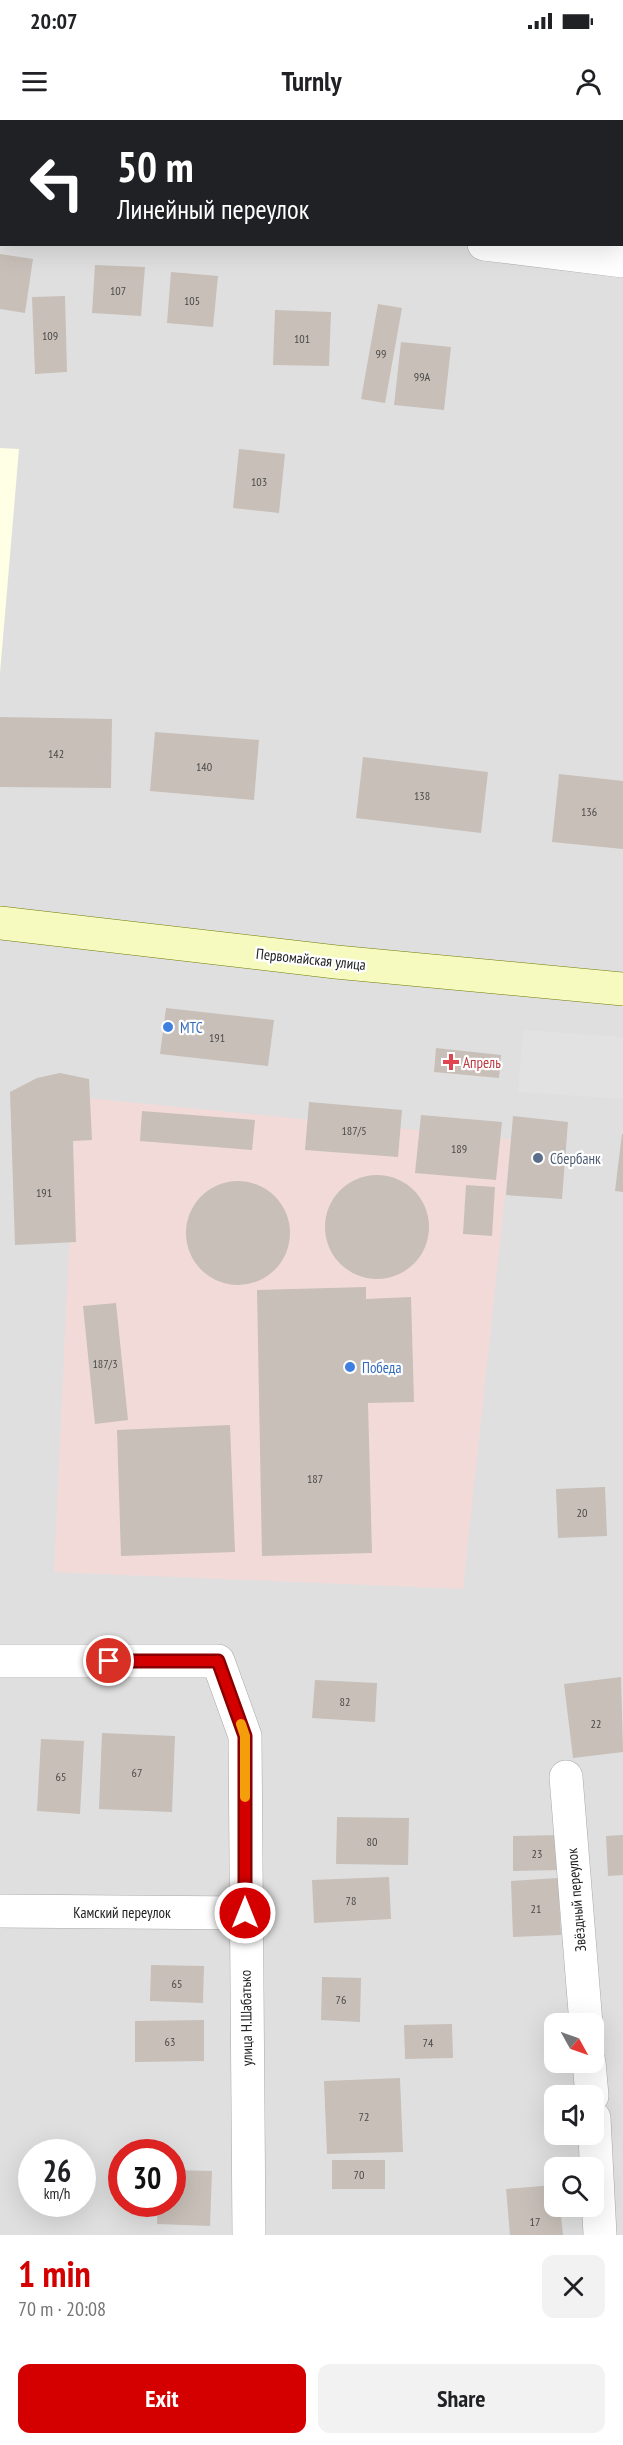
<!DOCTYPE html>
<html lang="en">
<head>
<meta charset="utf-8">
<style>
	:root { --surface:#fff; --page:#f2f2f2; --text:#202124; --muted:#757577; --accent:#d40000 }
	body { margin:0; font-family:"PT Sans Narrow",sans-serif; background:var(--page); color:var(--text); height:100vh; display:flex; flex-direction:column; font-size:22px; white-space:nowrap }
	* { box-sizing:border-box; margin:0 }
	p { font-size:20px; color:var(--muted) }
	.icon { flex:none; width:33px; height:33px; fill:none; stroke:currentColor; stroke-width:2; stroke-linecap:round; stroke-linejoin:round }
	.map { position:relative; height:2115px; overflow:hidden }
	.drawer { display:flex; flex-direction:column; background:var(--surface); flex:1 }
	.drawer>* { flex:none }
	.guide { position:absolute; left:0px; top:0px; width:624px; height:126px; box-shadow:0 6px 24px #0002; background:#202124; color:#fff; overflow:hidden }
	.needle { width:39px; rotate:130deg }
	.tools { position:absolute; left:544px; top:1893px; display:grid; gap:12px }
	.tools a { display:grid; place-items:center; width:60px; height:60px; border-radius:12px; background:var(--surface); box-shadow:0 6px 24px #0002; font-size:30px }
	.speed { position:absolute; left:18px; top:2019px; display:flex; gap:12px; font-size:30px; font-weight:700; text-align:center }
	.speed>* { display:grid; place-content:center; width:78px; height:78px; border-radius:50%; background:var(--surface); box-shadow:0 6px 24px #0002; line-height:1 }
	.speed small { font-size:15px; font-weight:400 }
	.speed .limit { border:9px solid #d22; background:#fff; color:#111 }
	.pin { position:absolute; display:grid; place-items:center; width:51px; height:51px; color:#fff; margin:-26px; border:3px solid #fff; border-radius:50%; box-shadow:0 2px 6px #0007 }
	.me { position:absolute; width:66px; margin:-33px; rotate:0deg; stroke-linejoin:round; filter:drop-shadow(0 0 4px #0008) }
	.turn { display:flex; align-items:center; gap:21px; height:126px; padding:0 18px; font-size:27px }
	.turn .icon { width:78px; height:78px; stroke-width:2.5 }
	.turn b { display:block; font-size:42px; line-height:51px }
	.round { display:grid; place-items:center; flex:none; width:63px; height:63px; border-radius:12px; background:var(--page) }
	.summary { display:flex; align-items:center; justify-content:space-between; height:102px; padding:0 18px }
	h1 { font-size:36px; font-weight:600; line-height:45px; color:var(--accent) }
	.cta { display:flex; gap:12px; margin-top:auto; padding:12px 18px }
	.cta a { flex:1; height:69px; border-radius:12px; background:var(--accent); color:#fff; font-size:24px; font-weight:600; line-height:69px; text-align:center }
	.cta a+a { background:var(--page); color:var(--text) }
	.status { display:flex; justify-content:space-between; align-items:center; height:42px; padding:0 30px; background:var(--surface); direction:ltr }
	.status svg { height:16px; fill:currentColor }
	header { display:flex; justify-content:space-between; align-items:center; height:78px; padding:0 18px; background:var(--surface); font-size:27px; font-weight:600 }
	.map>svg:first-child { display:block }
	.residential { fill:#e0dfdf; fill-rule:evenodd }
	.commercial { fill:#f2dad9 }
	.education { fill:#ffffe5 }
	.parking { fill:#e2e2e2 }
	.building { fill:#c7bfb8 }
	.lines { fill:none; stroke-linecap:round; stroke-linejoin:round }
	.street-casing { stroke:#a9a9a9; stroke-width:34 }
	.secondary-casing { stroke:#707d05; stroke-width:34 }
	.street { stroke:#fff; stroke-width:33 }
	.secondary { stroke:#f7fabf; stroke-width:33 }
	.route-casing { stroke:#8a0000; stroke-width:15 }
	.route { stroke:#d40000; stroke-width:10 }
	.slow { stroke:#f59e0b; stroke-width:10 }
	.shop-dot { fill:#3f7fe0; stroke:#fff; stroke-width:2 }
	.health-dot { fill:#e0444e; stroke:#fff; stroke-width:2 }
	.service-dot { fill:#5c6f8a; stroke:#fff; stroke-width:2 }
	.labels { text-anchor:middle; dominant-baseline:central; stroke-width:4.5; stroke-linejoin:round; paint-order:stroke }
	.number-label { font-size:12px; fill:#4b4948 }
	.street-label { font-size:15px; fill:#222; stroke:#fff }
	.shop-label { font-size:15px; fill:#366cbe; stroke:#fff; text-anchor:start }
	.health-label { font-size:15px; fill:#be3a42; stroke:#fff; text-anchor:start }
	.service-label { font-size:15px; fill:#4e5e75; stroke:#fff; text-anchor:start }
</style>
</head>
<body>
<div class="status"><b>20:07</b><svg viewBox="0 0 49 12"><path d="M0 12V9h3v3zM5 12V6h3v6zM10 12V3h3v9zM15 12V0h3v12zM26 1h20v11H26zM47 4h2v5h-2z"/></svg></div>
<header><svg class="icon" aria-label="menu" viewBox="0 0 24 24"><path d="M4 6h16M4 12h16M4 18h16"/></svg>Turnly<svg class="icon" aria-label="person" viewBox="0 0 24 24"><circle cx="12" cy="8" r="4"/><path d="M4 21q1-7 8-7t8 7"/></svg></header>
<div class="map">
<svg width="623" height="2115" viewBox="0 0 623 2115">
	<rect width="100%" height="100%" fill="#f2efe9"/>
	<path class="residential" d="M0,0h623v2115h-623zM2,2h620v122h-620zM555,1904h39v38h-39zM555,1976h39v38h-39zM32,2032h50v52h-50zM122,2032h50v52h-50zM555,2048h39v38h-39z"/>
	<polygon class="commercial" points="76,977 511,1019 463,1469 54,1452"/>
	<polygon class="education" points="0,328 19,329 0,553"/>
	<polygon class="parking" points="523,910 623,917 623,979 518,972"/>
	<g class="building">
		<polygon points="0,134 33,139 25,193 0,189"/>
		<polygon points="95,145 145,147 141,196 92,193"/>
		<polygon points="171,152 218,156 213,207 167,203"/>
		<polygon points="65,176 67,252 35,254 32,177"/>
		<polygon points="378,184 402,188 385,283 361,279"/>
		<polygon points="275,190 331,192 329,246 273,245"/>
		<polygon points="401,222 451,227 444,290 394,285"/>
		<polygon points="239,329 285,334 279,393 233,388"/>
		<polygon points="0,597 112,599 111,668 0,667"/>
		<polygon points="155,612 259,620 254,680 150,671"/>
		<polygon points="363,637 488,652 481,713 356,698"/>
		<polygon points="559,654 623,661 623,729 552,722"/>
		<polygon points="166,888 274,900 268,946 160,934"/>
		<polygon points="436,928 501,935 499,958 434,952"/>
		<polygon points="60,953 89,959 92,1020 73,1021 76,1122 15,1125 10,972 37,958"/>
		<polygon points="309,982 402,990 398,1037 305,1030"/>
		<polygon points="142,991 255,1000 252,1030 140,1021"/>
		<polygon points="421,995 502,1002 496,1060 415,1053"/>
		<polygon points="513,996 568,1002 562,1079 506,1075"/>
		<polygon points="622,1014 623,1014 623,1072 615,1071"/>
		<circle cx="377" cy="1107" r="52"/>
		<circle cx="238" cy="1113" r="52"/>
		<polygon points="466,1065 495,1067 492,1116 463,1114"/>
		<polygon points="366,1167 366,1179 411,1177 414,1282 368,1283 372,1433 262,1436 257,1170"/>
		<polygon points="116,1183 128,1300 95,1304 83,1186"/>
		<polygon points="230,1305 235,1432 121,1436 117,1310"/>
		<polygon points="605,1367 607,1416 558,1418 556,1369"/>
		<polygon points="621,1557 623,1632 573,1638 564,1564"/>
		<polygon points="315,1560 377,1563 375,1602 312,1598"/>
		<polygon points="102,1613 175,1616 172,1692 99,1689"/>
		<polygon points="41,1619 84,1621 80,1694 37,1691"/>
		<polygon points="337,1697 409,1698 408,1745 336,1744"/>
		<polygon points="561,1715 561,1750 513,1751 513,1716"/>
		<polygon points="623,1715 623,1755 608,1756 606,1716"/>
		<polygon points="389,1757 391,1799 314,1803 312,1760"/>
		<polygon points="558,1758 561,1815 513,1817 511,1761"/>
		<polygon points="151,1845 204,1846 203,1883 150,1881"/>
		<polygon points="322,1857 361,1858 360,1902 321,1900"/>
		<polygon points="204,1900 204,1941 135,1942 135,1901"/>
		<polygon points="452,1904 453,1938 405,1939 404,1905"/>
		<polygon points="400,1958 403,2032 327,2034 324,1961"/>
		<rect x="332" y="2040" width="53" height="29"/>
		<polygon points="172,2050 212,2051 210,2106 157,2104 158,2084 172,2084"/>
		<polygon points="555,2065 555,2086 560,2086 563,2115 510,2115 506,2069"/>
	</g>
	<g class="lines">
		<g class="street-casing">
			<g id="street">
				<polyline points="0,66 2,67"/>
				<polyline points="484,124 623,141"/>
				<polyline points="0,1541 218,1541 245,1616 249,2115"/>
				<polyline points="566,1657 586,1904"/>
				<polyline points="0,1791 245,1793"/>
				<polyline points="589,1942 592,1976"/>
				<polyline points="594,1998 600,2115"/>
			</g>
		</g>
		<g class="secondary-casing">
			<polyline id="secondary" points="0,803 336,842 623,869"/>
		</g>
		<use href="#street" class="street"/>
		<use href="#secondary" class="secondary"/>
	</g>
	<g class="lines">
		<g class="route-casing">
			<polyline id="route" points="109,1541 218,1541 245,1616 245,1793"/>
		</g>
		<use href="#route" class="route"/>
		<polyline class="slow" points="241,1604 245,1616 245,1677"/>
	</g>
	<g class="shop-dot">
		<circle cx="168" cy="907" r="6"/>
		<circle cx="350" cy="1247" r="6"/>
	</g>
	<path class="health-dot" d="M448 933h6v6h6v6h-6v6h-6v-6h-6v-6h6z"/>
	<circle class="service-dot" cx="538" cy="1038" r="6"/>
	<g class="labels">
		<g class="number-label">
			<text x="118" y="170">107</text>
			<text x="192" y="180">105</text>
			<text x="50" y="215">109</text>
			<text x="302" y="218">101</text>
			<text x="381" y="233">99</text>
			<text x="422" y="256">99А</text>
			<text x="259" y="361">103</text>
			<text x="56" y="633">142</text>
			<text x="204" y="646">140</text>
			<text x="422" y="675">138</text>
			<text x="589" y="691">136</text>
			<text x="217" y="917">191</text>
			<text x="354" y="1010">187/5</text>
			<text x="459" y="1028">189</text>
			<text x="44" y="1072">191</text>
			<text x="105" y="1243">187/3</text>
			<text x="315" y="1358">187</text>
			<text x="582" y="1392">20</text>
			<text x="345" y="1581">82</text>
			<text x="596" y="1603">22</text>
			<text x="137" y="1652">67</text>
			<text x="61" y="1656">65</text>
			<text x="372" y="1721">80</text>
			<text x="537" y="1733">23</text>
			<text x="351" y="1780">78</text>
			<text x="536" y="1788">21</text>
			<text x="177" y="1863">65</text>
			<text x="341" y="1879">76</text>
			<text x="170" y="1921">63</text>
			<text x="428" y="1922">74</text>
			<text x="364" y="1996">72</text>
			<text x="359" y="2054">70</text>
			<text x="535" y="2101">17</text>
		</g>
		<g class="street-label">
			<text transform="translate(311 839) rotate(6)">Первомайская улица</text>
			<text transform="translate(576 1780) rotate(-95)">Звёздный переулок</text>
			<text x="122" y="1792">Камский переулок</text>
			<text transform="translate(246 1898) rotate(-91)">улица Н.Шабатько</text>
		</g>
		<g class="shop-label">
			<text x="180" y="907">МТС</text>
			<text x="362" y="1247">Победа</text>
		</g>
		<g class="health-label">
			<text x="463" y="942">Апрель</text>
		</g>
		<g class="service-label">
			<text x="550" y="1038">Сбербанк</text>
		</g>
	</g>
</svg>
<div class="tools">
<a><svg class="needle" viewBox="-14 -14 28 28"><path d="M0-13l5 13h-10z" fill="#e53935"/><path d="M0 13l5-13h-10z" fill="#757577"/></svg></a>
<a><svg class="icon" aria-label="sound" viewBox="0 0 24 24"><path d="M4 9h4l5-4v14l-5-4H4zM17 9q2 3 0 6"/></svg></a>
<a><svg class="icon" aria-label="search" viewBox="0 0 24 24"><circle cx="10" cy="10" r="6"/><path d="M15 15l6 6"/></svg></a>
</div>
<div class="speed"><div>26<small>km/h</small></div><div class="limit">30</div></div>
<div class="pin" style="left:109px;top:1541px;background:#d93025"><svg class="icon" aria-label="arrive" viewBox="0 0 24 24"><path d="M6 21V4h12l-3 4 3 4H6"/></svg></div>
<svg class="me" style="left:245px;top:1793px" viewBox="-20 -20 40 40"><circle r="17" fill="#d40000" stroke="#fff" stroke-width="3"/><path d="M0-11L8 9 0 5-8 9z" fill="#fff"/></svg>
<div class="guide">
<div class="turn"><svg class="icon" aria-label="left" viewBox="0 0 24 24"><path d="M17 20v-9H6M10 6l-5 5 5 5"/></svg><div><b>50 m</b>Линейный переулок</div></div>
</div>
</div>
<section class="drawer">
<div class="summary"><div><h1>1 min</h1><p>70 m · 20:08</p></div><a class="round"><svg class="icon" aria-label="close" viewBox="0 0 24 24"><path d="M6 6l12 12M18 6L6 18"/></svg></a></div>
<div class="cta"><a>Exit</a><a>Share</a></div>
</section>
</body>
</html>
